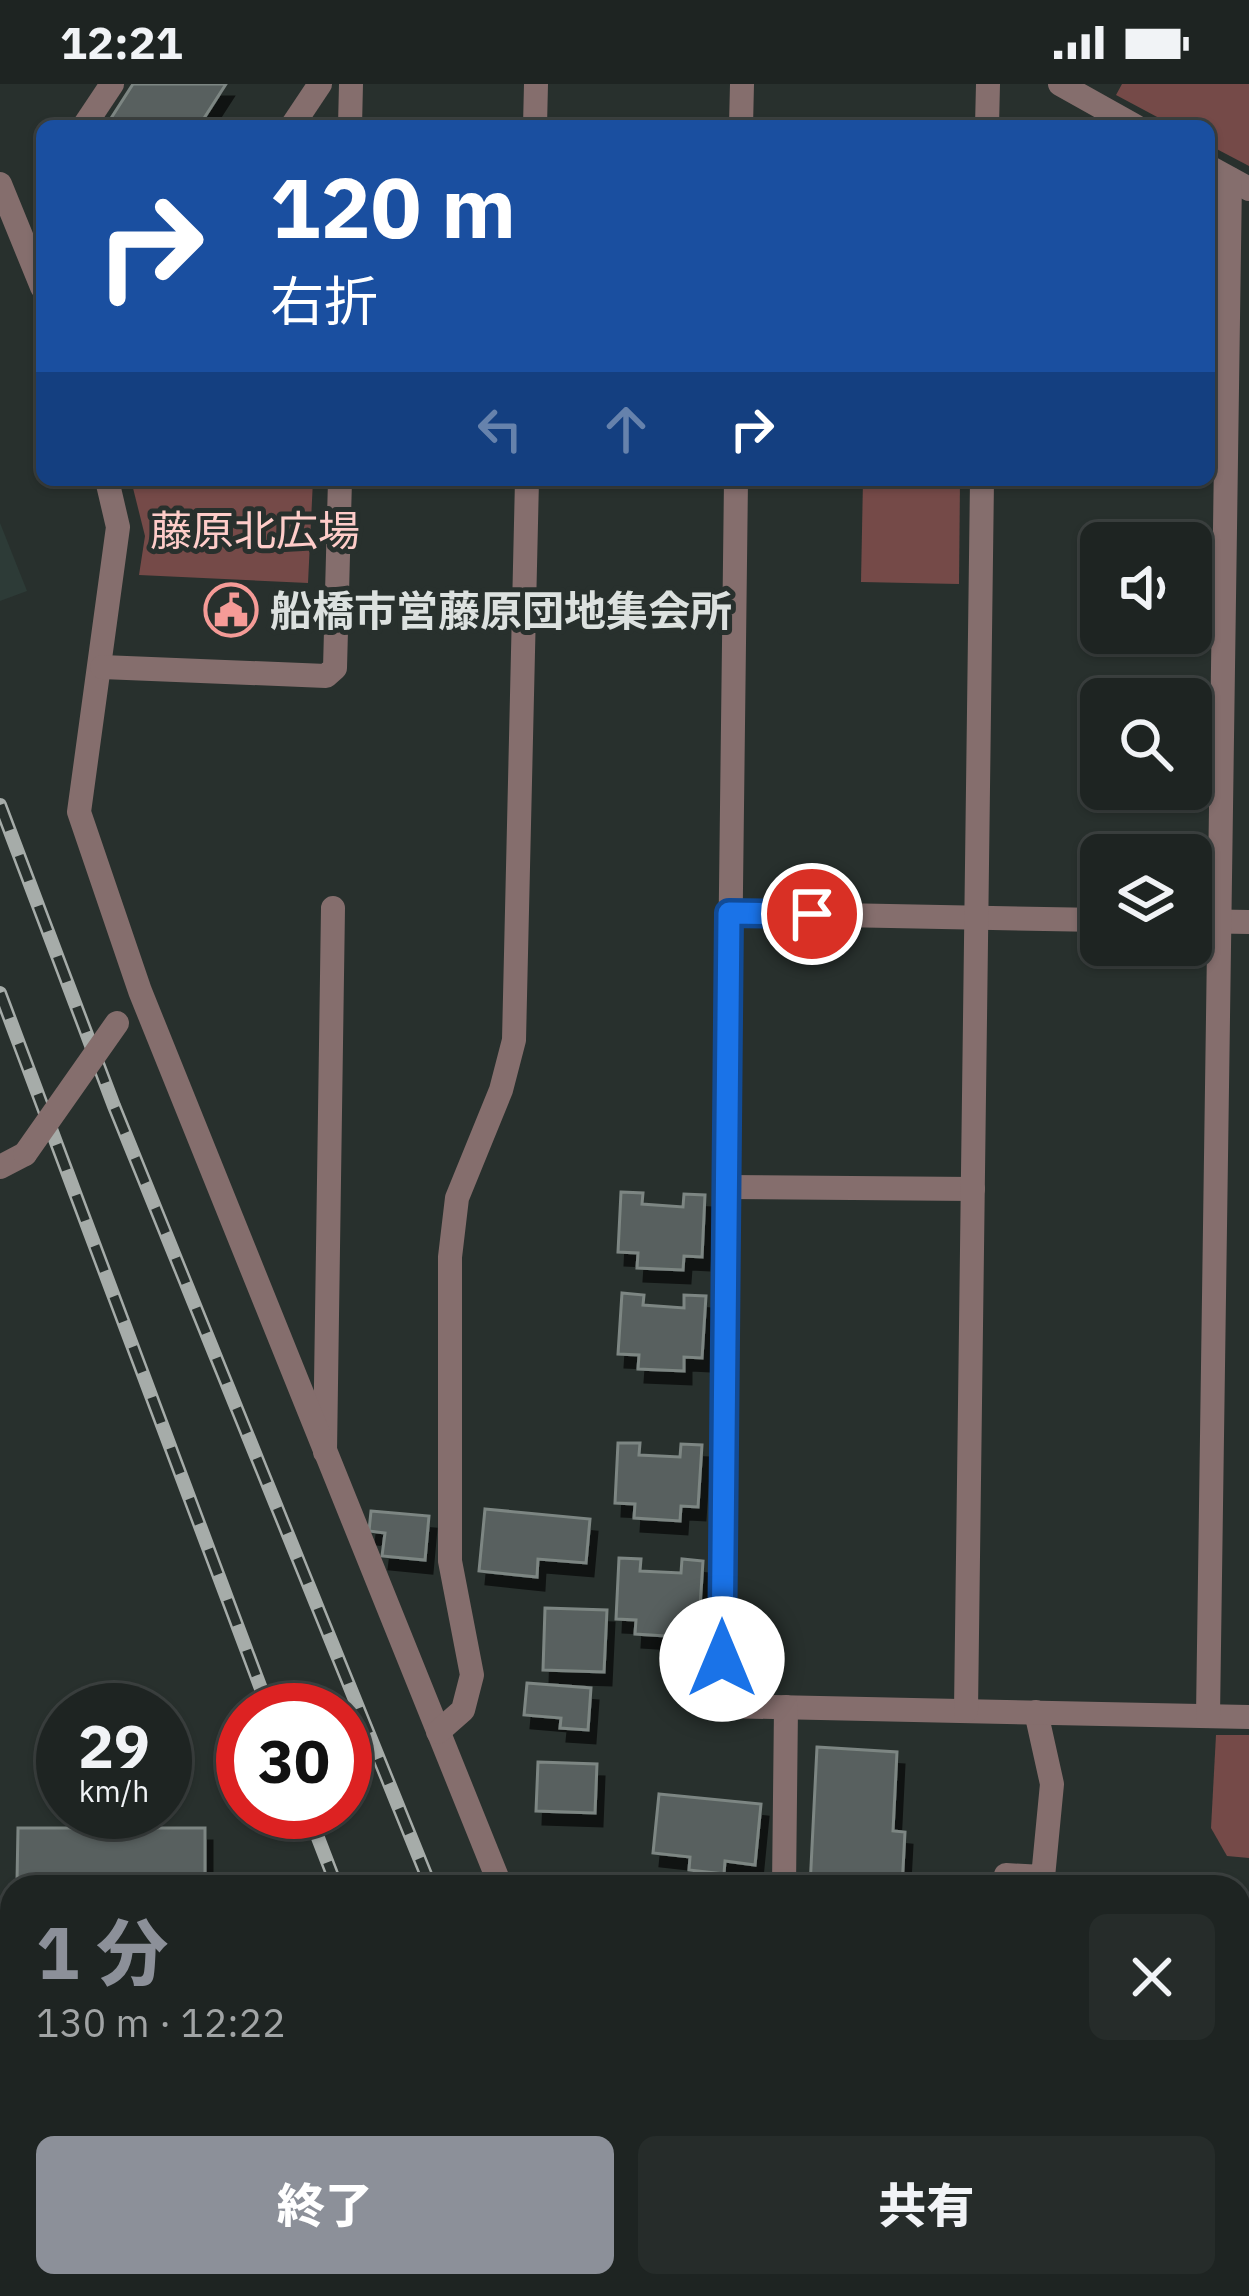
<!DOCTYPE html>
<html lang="ja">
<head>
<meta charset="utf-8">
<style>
	:root { --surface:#1e2422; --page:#262c2a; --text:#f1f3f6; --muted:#a1a4a5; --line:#3c4140; --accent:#8c9099 }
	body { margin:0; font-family:"IBM Plex Sans","Noto Sans JP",sans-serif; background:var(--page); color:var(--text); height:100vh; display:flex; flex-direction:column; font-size:45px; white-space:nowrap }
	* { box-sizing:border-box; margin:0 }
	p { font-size:39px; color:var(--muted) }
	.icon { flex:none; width:66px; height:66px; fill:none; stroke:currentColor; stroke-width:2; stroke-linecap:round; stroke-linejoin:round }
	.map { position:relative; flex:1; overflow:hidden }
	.drawer { position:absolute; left:0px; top:1791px; width:1251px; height:423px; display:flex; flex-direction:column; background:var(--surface); border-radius:36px 36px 0 0; box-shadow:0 3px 9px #0004,0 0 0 3px var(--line) }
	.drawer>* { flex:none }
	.guide { position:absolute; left:36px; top:36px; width:1179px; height:366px; border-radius:18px; box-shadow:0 3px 9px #0004,0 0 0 3px var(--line); background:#1a4fa0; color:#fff; overflow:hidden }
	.controls { position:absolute; left:1080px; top:438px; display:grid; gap:24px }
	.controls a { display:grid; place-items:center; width:132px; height:132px; border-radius:18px; background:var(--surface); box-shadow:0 3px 9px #0004,0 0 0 3px var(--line); font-size:60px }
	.speed { position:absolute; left:36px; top:1599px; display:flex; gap:24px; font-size:60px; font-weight:700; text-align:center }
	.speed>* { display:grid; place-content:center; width:156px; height:156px; border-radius:50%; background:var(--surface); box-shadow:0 3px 9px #0004,0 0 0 3px var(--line); line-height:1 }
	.speed small { font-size:30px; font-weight:400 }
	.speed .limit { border:18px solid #d22; background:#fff; color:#111 }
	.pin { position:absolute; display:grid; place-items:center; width:102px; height:102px; color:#fff; margin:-51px; border:6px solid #fff; border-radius:50%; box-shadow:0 3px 12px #0007 }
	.me { position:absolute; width:132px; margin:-66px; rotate:0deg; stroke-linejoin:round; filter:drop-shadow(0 0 9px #0008) }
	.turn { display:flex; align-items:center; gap:42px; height:252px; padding:0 36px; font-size:54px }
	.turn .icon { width:156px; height:156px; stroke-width:2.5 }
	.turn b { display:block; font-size:84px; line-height:102px }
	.lanes { display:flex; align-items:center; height:114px; padding:0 36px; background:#0003; justify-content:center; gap:60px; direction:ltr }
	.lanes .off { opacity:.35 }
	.round { display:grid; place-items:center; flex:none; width:126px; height:126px; border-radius:18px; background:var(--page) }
	.overview { display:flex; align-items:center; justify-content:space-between; height:204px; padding:0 36px }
	h1 { font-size:72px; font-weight:800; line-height:90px; color:var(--accent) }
	.button { display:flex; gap:24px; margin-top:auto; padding:24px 36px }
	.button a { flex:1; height:138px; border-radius:18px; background:var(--accent); color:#fff; font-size:48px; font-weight:800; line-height:138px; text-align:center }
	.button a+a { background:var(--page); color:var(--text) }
	.status { display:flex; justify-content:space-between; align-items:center; height:84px; padding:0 60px; background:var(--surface); direction:ltr }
	.status svg { height:33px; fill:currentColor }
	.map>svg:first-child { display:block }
	.built { fill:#2d3b37 }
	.green { fill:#754a48 }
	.building { fill:#58615e; stroke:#7d8683; stroke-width:3; filter:url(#shadow) }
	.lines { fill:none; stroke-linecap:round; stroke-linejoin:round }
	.service { stroke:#856e6d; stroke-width:24 }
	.minor { stroke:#856e6d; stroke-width:24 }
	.rail-casing { stroke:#a6aca9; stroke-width:14 }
	.rail { stroke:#28302d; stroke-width:9; stroke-dasharray:27; stroke-linecap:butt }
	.minor-bridge { stroke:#856e6d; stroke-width:24 }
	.route-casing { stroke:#114b97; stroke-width:30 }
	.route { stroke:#1a73e8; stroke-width:21 }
	.labels { text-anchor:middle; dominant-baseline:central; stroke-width:10; stroke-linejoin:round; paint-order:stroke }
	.park-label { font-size:42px; fill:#feccc9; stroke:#28302d }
	.poi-label { font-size:42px; font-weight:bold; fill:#dce1df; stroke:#28302d; text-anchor:start }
</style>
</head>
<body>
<div class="status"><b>12:21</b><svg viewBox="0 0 49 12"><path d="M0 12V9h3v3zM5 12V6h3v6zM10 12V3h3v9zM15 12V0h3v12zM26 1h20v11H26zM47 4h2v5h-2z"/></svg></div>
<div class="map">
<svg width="1249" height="2212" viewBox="0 0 1249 2212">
	<defs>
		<filter id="shadow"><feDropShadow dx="7" dy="13" stdDeviation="0" flood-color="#0009"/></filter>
	</defs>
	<rect width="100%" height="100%" fill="#28302d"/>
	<polygon class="built" points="0,439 27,507 0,517"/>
	<g class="green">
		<polygon points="1122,0 1249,0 1249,82 1209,61 1209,42 1174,42 1116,11"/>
		<polygon points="131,396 313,396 308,499 139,491 145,452"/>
		<polygon points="863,396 960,396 959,500 861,498"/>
		<polygon points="1216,1651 1249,1651 1249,1774 1227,1772 1211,1744"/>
		<polygon points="1239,1881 1249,1887 1249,2184 1239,2186"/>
	</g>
	<g class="building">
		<polygon points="133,0 226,0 199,42 106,42"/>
		<polygon points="621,1108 643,1109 642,1120 683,1123 684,1110 705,1111 702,1173 684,1172 683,1186 637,1184 638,1169 618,1168"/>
		<polygon points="622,1209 644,1211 643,1221 684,1224 684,1211 706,1212 702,1274 684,1273 684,1287 638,1285 639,1271 618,1270"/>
		<polygon points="618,1359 640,1359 639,1371 680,1373 681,1360 702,1361 698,1423 681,1422 680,1437 634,1434 635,1420 615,1419"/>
		<polygon points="485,1425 590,1435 586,1479 538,1475 537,1493 479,1487"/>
		<polygon points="371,1427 429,1432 425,1476 382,1472 385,1449 369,1447"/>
		<polygon points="619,1474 641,1475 640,1487 681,1489 682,1475 703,1477 699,1539 682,1538 681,1553 635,1550 636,1536 616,1535"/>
		<polygon points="545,1524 607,1526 604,1588 543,1586"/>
		<polygon points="527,1599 591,1604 588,1646 560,1644 561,1634 524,1631"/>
		<polygon points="817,1663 897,1668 893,1747 905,1748 902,1803 810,1803"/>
		<polygon points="538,1678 597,1680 595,1729 536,1727"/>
		<polygon points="659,1710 761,1720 755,1781 725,1777 724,1790 689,1786 690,1773 653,1769"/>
		<polygon points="18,1744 205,1744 205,1797 17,1797"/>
		<rect x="12" y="2202" width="192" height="10"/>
		<polygon points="327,2202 410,2202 415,2212 327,2212"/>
		<polygon points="446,2202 632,2202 635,2212 450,2212"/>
		<polygon points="689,2202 742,2202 745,2212 693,2212"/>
	</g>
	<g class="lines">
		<g class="service">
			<polyline points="84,42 112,0"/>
			<polyline points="292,42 320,0"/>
			<polyline points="325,1368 333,824"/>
			<polyline points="1006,1791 1043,1793 1052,1700 1036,1628"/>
		</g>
		<g class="minor">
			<polyline points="1060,0 1135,42"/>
			<polyline points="350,42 351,0"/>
			<polyline points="535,42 536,0"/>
			<polyline points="741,42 742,0"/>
			<polyline points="987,42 988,0"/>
			<polyline points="1209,83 1249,105"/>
			<polyline points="0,100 42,203"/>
			<polyline points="107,396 118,443 79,728 140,907 501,1803"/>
			<polyline points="736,396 721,1622 1249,1633"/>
			<polyline points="102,583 326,592 335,584 340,396"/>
			<polyline points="729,829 1101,836"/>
			<polyline points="1191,837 1249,838"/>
			<polyline points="0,1083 25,1070"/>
			<polyline points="725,1103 973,1105"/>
			<polyline points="966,1627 982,396"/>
			<polyline points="1208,1632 1230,95"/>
			<polyline points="438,1648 463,1626 472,1591 450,1477 450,1173 457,1114 501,1006 514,956 527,396"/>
			<polyline points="784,1803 786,1623"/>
			<polyline points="653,2202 656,2212"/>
		</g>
		<g class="rail-casing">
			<g id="rail">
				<polyline points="0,721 114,1022 431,1803"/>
				<polyline points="0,909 269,1626"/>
				<polyline points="308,1728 337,1803"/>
			</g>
		</g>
		<use href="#rail" class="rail"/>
		<polyline class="minor-bridge" points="25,1070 117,939"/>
	</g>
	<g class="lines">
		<g class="route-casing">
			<polyline id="route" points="722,1575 729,829 812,830"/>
		</g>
		<use href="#route" class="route"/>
	</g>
	<defs>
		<g id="civic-ring" transform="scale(2.7)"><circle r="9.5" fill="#28302d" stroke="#f59b97" stroke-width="1.5"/><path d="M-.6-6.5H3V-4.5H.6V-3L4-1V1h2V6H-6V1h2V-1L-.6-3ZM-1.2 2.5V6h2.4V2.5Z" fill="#f59b97"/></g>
	</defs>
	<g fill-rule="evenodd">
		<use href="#civic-ring" x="231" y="526"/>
	</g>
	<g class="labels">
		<g class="park-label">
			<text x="255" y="446">藤原北広場</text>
		</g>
		<g class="poi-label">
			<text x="270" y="526">船橋市営藤原団地集会所</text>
		</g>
	</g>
</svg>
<div class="controls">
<a><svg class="icon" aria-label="sound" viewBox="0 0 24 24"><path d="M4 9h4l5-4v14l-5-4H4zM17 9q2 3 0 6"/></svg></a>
<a><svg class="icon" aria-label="search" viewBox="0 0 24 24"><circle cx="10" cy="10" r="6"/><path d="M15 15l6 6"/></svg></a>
<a><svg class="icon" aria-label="layers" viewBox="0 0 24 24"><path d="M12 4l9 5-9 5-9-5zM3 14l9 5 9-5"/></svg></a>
</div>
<div class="speed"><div>29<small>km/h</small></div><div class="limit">30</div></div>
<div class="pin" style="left:812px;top:830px;background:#d93025"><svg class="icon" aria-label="arrive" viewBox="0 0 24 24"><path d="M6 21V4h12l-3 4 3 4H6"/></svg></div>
<svg class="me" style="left:722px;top:1575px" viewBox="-20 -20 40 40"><circle r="19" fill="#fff"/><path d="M0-13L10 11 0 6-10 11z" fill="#1a73e8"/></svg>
<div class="guide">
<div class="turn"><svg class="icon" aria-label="right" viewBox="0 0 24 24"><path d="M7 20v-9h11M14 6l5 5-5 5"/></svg><div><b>120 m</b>右折</div></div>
<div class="lanes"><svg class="icon off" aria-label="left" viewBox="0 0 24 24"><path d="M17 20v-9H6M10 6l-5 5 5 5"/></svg><svg class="icon off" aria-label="ahead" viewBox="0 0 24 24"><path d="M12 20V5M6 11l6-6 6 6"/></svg><svg class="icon" aria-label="right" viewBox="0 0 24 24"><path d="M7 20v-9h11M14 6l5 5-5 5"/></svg></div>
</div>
<section class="drawer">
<div class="overview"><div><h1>1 分</h1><p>130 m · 12:22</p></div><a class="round"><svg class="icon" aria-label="close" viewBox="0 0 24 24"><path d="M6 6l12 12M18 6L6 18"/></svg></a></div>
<div class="button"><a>終了</a><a>共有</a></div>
</section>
</div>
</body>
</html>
